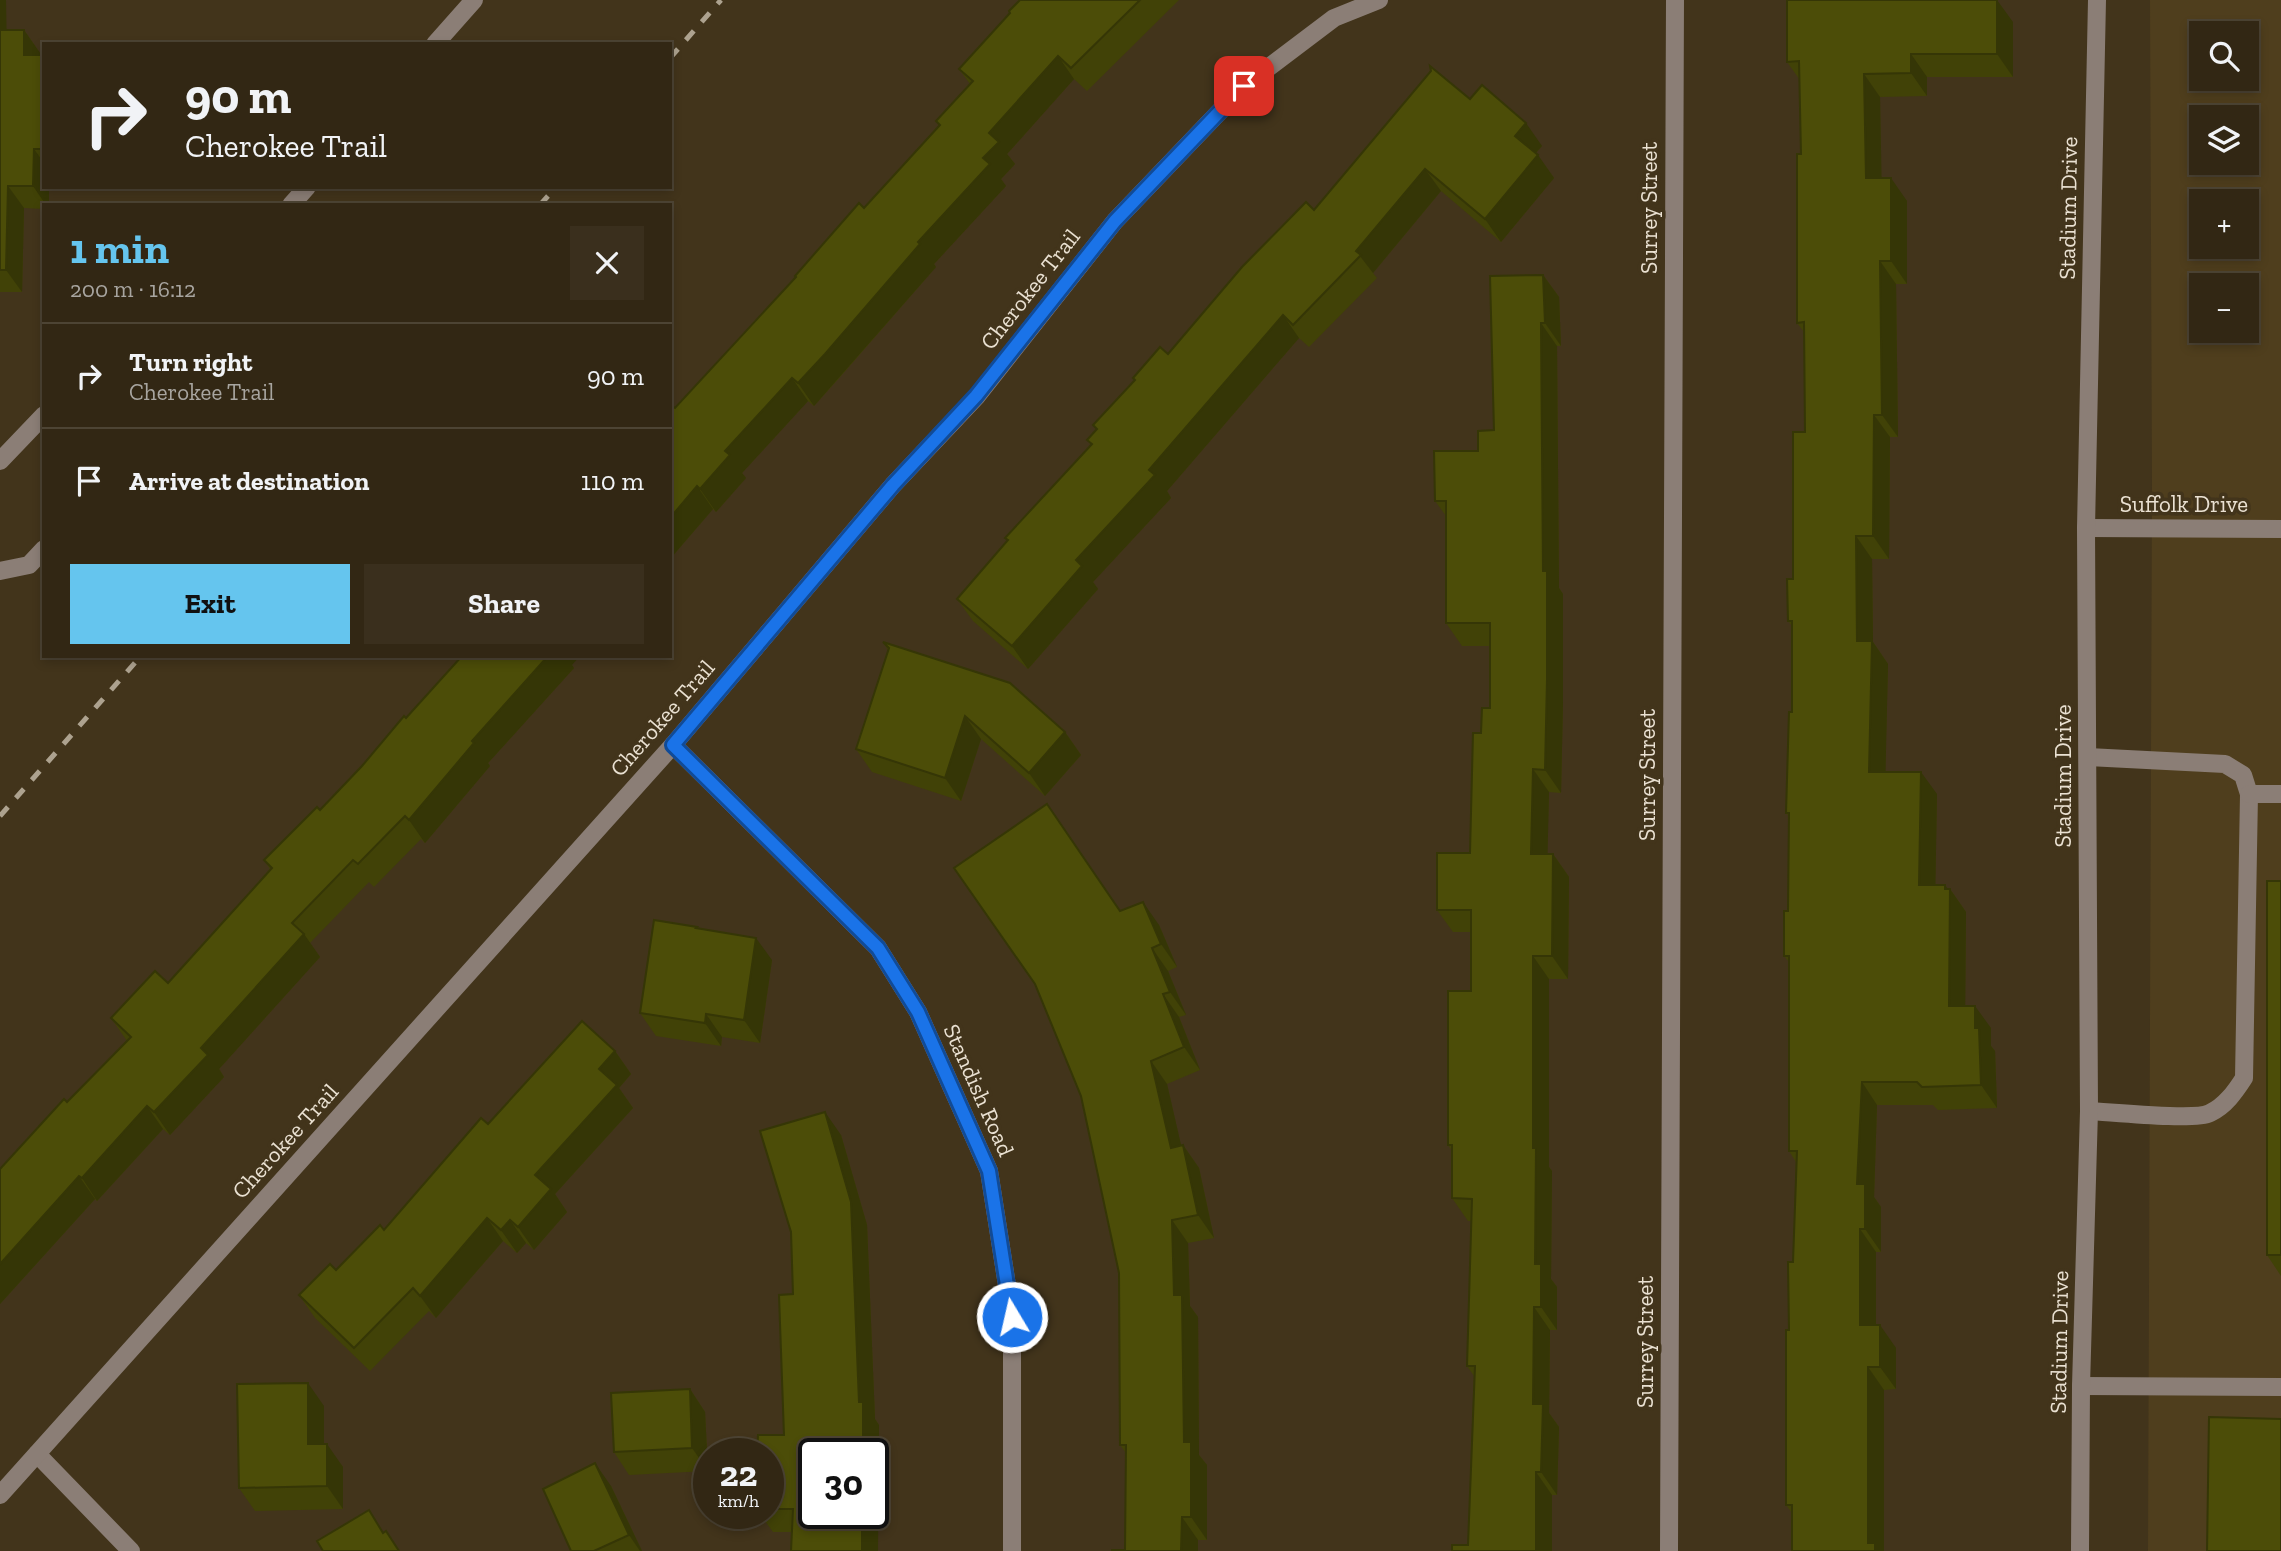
<!DOCTYPE html>
<html lang="en">
<head>
<meta charset="utf-8">
<style>
	:root { --surface:#322714; --page:#3a2f1d; --text:#f1f3f6; --muted:#a8a5a0; --line:#4d4434; --accent:#65c5ee }
	body { margin:0; font-family:"Zilla Slab",serif; background:var(--page); color:var(--text); height:100vh; display:flex; flex-direction:column; font-size:26px; white-space:nowrap }
	* { box-sizing:border-box; margin:0 }
	p { font-size:23px; color:var(--muted) }
	.icon { flex:none; width:38px; height:38px; fill:none; stroke:currentColor; stroke-width:2; stroke-linecap:round; stroke-linejoin:round }
	.map { position:relative; flex:1; overflow:hidden }
	.side { position:absolute; left:42px; top:203px; width:630px; height:455px; display:flex; flex-direction:column; background:var(--surface); border-radius:0px; box-shadow:0 4px 10px #0003,0 0 0 2px var(--line) }
	.side>* { flex:none }
	.hud { position:absolute; left:42px; top:42px; width:630px; height:147px; border-radius:0px; box-shadow:0 4px 10px #0003,0 0 0 2px var(--line); background:#322714; color:var(--text); overflow:hidden }
	.fabs { position:absolute; left:2189px; top:21px; display:grid; gap:14px }
	.fabs a { display:grid; place-items:center; width:70px; height:70px; border-radius:0px; background:var(--surface); box-shadow:0 4px 10px #0003,0 0 0 2px var(--line); font-size:35px }
	.speed { position:absolute; left:693px; top:1438px; display:flex; gap:14px; font-size:35px; font-weight:700; text-align:center }
	.speed>* { display:grid; place-content:center; width:91px; height:91px; border-radius:50%; background:var(--surface); box-shadow:0 4px 10px #0003,0 0 0 2px var(--line); line-height:1 }
	.speed small { font-size:18px; font-weight:400 }
	.speed .limit { border:4px solid #111; border-radius:10px; background:#fff; color:#111 }
	.pin { position:absolute; display:grid; place-items:center; width:60px; height:60px; color:#fff; margin:-30px; border-radius:14px; box-shadow:0 4px 10px #0006 }
	.me { position:absolute; width:77px; margin:-38px; rotate:351deg; stroke-linejoin:round; filter:drop-shadow(0 0 5px #0008) }
	.turn { display:flex; align-items:center; gap:24px; height:147px; padding:0 28px; font-size:32px }
	.turn .icon { width:91px; height:91px; stroke-width:2.5 }
	.turn b { display:block; font-size:49px; line-height:60px }
	.round { display:grid; place-items:center; flex:none; width:74px; height:74px; border-radius:0px; background:var(--page) }
	.headline { display:flex; align-items:center; justify-content:space-between; height:119px; padding:0 28px }
	h1 { font-size:42px; font-weight:700; line-height:52px; color:var(--accent) }
	.button { display:flex; gap:14px; margin-top:auto; padding:14px 28px }
	.button a { flex:1; height:80px; border-radius:0px; background:var(--accent); color:#111; font-size:28px; font-weight:700; line-height:80px; text-align:center }
	.button a+a { background:var(--page); color:var(--text) }
	ul { padding:0; list-style:none }
	li { display:flex; align-items:center; gap:21px; height:105px; padding:0 28px; border-top:2px solid var(--line) }
	li div { flex:1 }
	li b { display:block; font-size:26px }
	li em { font-style:normal }
	.map>svg:first-child { display:block }
	.built { fill:#4f3e1d; fill-rule:evenodd }
	.lines { fill:none; stroke-linecap:round; stroke-linejoin:round }
	.minor { stroke:#8b7e76; stroke-width:18 }
	.rail { stroke:#ada28f; stroke-width:5; stroke-dasharray:12 12; stroke-linecap:butt }
	.wall { fill:#414207 }
	.shaded-wall { fill:#353606 }
	.building { fill:#4c4d08; stroke:#353606; stroke-width:2 }
	.route-casing { stroke:#114b97; stroke-width:18 }
	.route { stroke:#1a73e8; stroke-width:12 }
	.labels { text-anchor:middle; dominant-baseline:central; stroke-width:7; stroke-linejoin:round; paint-order:stroke }
	.street-label { font-size:23px; fill:#eae1d2; stroke:#42341b }
</style>
</head>
<body>
<div class="map">
<svg width="2281" height="1551" viewBox="0 0 2281 1551">
	<rect width="100%" height="100%" fill="#42341b"/>
	<path class="built" d="M2150,0h131v1551h-133l4,-1065zM2202,33h45v46h-45zM2202,117h45v46h-45zM2202,201h45v46h-45zM2202,285h45v46h-45z"/>
	<g class="lines">
		<g class="minor">
			<polyline points="435,44 474,0"/>
			<polyline points="291,205 307,187"/>
			<polyline points="0,461 44,415"/>
			<polyline points="2086,528 2281,529"/>
			<polyline points="0,571 29,565 44,549"/>
			<polyline points="673,745 878,948 918,1012 989,1171 1012,1317 1012,1551"/>
			<path d="M2088,757l137,7 18,11 6,19 -5,284c-9,14 -19,28 -34,35 -15,8 -99,-1 -121,-2"/>
			<polyline points="2249,794 2281,794"/>
			<polyline points="2081,1386 2281,1387"/>
			<polyline points="37,1454 131,1551"/>
			<polyline points="0,1495 673,745 893,485 977,396 1115,221 1244,86 1334,18 1379,0"/>
			<polyline points="1669,1551 1675,0"/>
			<polyline points="2080,1551 2081,1386 2089,1111 2086,528 2097,0"/>
		</g>
		<g class="rail">
			<polyline points="670,58 721,0"/>
			<polyline points="540,205 556,187"/>
			<polyline points="0,816 141,656"/>
		</g>
	</g>
	<g class="wall">
		<polygon points="0,0 6,30 24,30 40,53 40,55 44,55 44,187 49,187 49,205 44,205 44,209 24,208 22,292 0,292"/>
		<polygon points="1020,0 1179,0 1087,91 1074,79 1007,154 1015,164 1001,179 1006,186 934,264 936,267 841,376 814,406 808,401 742,473 746,478 716,512 713,509 670,559 675,408 864,208 939,125 936,121 970,84 959,69 1010,13"/>
		<polygon points="2013,22 2013,77 1927,77 1927,96 1880,97 1881,178 1907,201 1907,284 1896,284 1898,437 1890,437 1889,559 1872,559 1873,642 1888,664 1885,772 1937,794 1935,885 1950,889 1966,912 1965,1006 1991,1028 1991,1046 1995,1051 1997,1108 1938,1110 1933,1105 1877,1105 1874,1197 1881,1207 1881,1252 1876,1252 1876,1325 1896,1348 1896,1389 1884,1390 1884,1551 1792,1513 1786,1505 1789,1330 1793,1262 1796,1162 1789,1151 1789,962 1784,956 1788,911 1789,817 1786,813 1792,712 1792,626 1788,621 1793,579 1805,432 1804,332 1797,323 1801,154 1800,80 1787,62"/>
		<polygon points="1470,99 1542,146 1536,153 1554,178 1501,242 1441,191 1373,273 1377,278 1309,347 1299,338 1167,491 1171,498 1093,582 1098,589 1028,669 973,621 957,599 1007,541 1005,538 1091,445 1087,440 1097,430 1093,425 1135,381 1133,378 1168,354 1314,210"/>
		<polygon points="1543,275 1559,297 1561,346 1557,346 1559,588 1563,594 1563,702 1561,793 1549,792 1547,854 1553,854 1569,877 1568,979 1549,979 1549,1167 1552,1171 1551,1279 1557,1287 1557,1330 1550,1330 1549,1413 1559,1427 1557,1495 1552,1495 1552,1551 1468,1545 1474,1376 1467,1366 1472,1221 1468,1221 1452,1198 1452,1151 1448,1145 1471,991 1471,932 1453,932 1437,910 1470,853 1481,733 1490,708 1490,646 1462,646 1446,623 1446,516 1435,501 1494,430"/>
		<polygon points="883,642 1065,732 1081,755 1045,796 981,739 961,801 872,772 856,749 888,650"/>
		<polygon points="572,665 574,668 488,763 490,766 425,843 421,839 374,887 369,882 310,943 320,957 219,1069 224,1077 170,1135 163,1129 97,1201 95,1199 0,1304 67,1102 127,1041 111,1018 168,983 270,869 264,860 320,810 406,718"/>
		<polygon points="2281,881 2281,1276 2267,1255"/>
		<polygon points="1120,911 1159,925 1177,967 1168,971 1186,1015 1179,1017 1200,1070 1167,1084 1181,1146 1183,1145 1199,1168 1214,1238 1188,1243 1190,1306 1198,1317 1199,1455 1207,1465 1207,1540 1198,1540 1125,1550 1126,1453 1120,1445 1119,1273"/>
		<polygon points="697,927 698,928 772,960 760,1043 722,1037 721,1046 656,1036 640,1013"/>
		<polygon points="615,1051 631,1074 619,1088 633,1108 555,1194 567,1212 534,1250 526,1243 517,1253 503,1241 436,1318 429,1311 370,1371 315,1318 299,1295 336,1270 384,1230 488,1124"/>
		<polygon points="841,1135 867,1225 875,1419 879,1425 792,1532 773,1532 760,1514 768,1514 768,1454 784,1435"/>
		<polygon points="690,1389 705,1412 708,1471 629,1475 614,1452"/>
		<polygon points="324,1406 324,1444 343,1467 343,1509 255,1511 239,1488"/>
		<polygon points="611,1486 642,1551 571,1551"/>
	</g>
	<g class="shaded-wall">
		<polygon points="0,0 6,0 7,53 0,44"/>
		<polygon points="1997,0 2013,22 2013,77 1997,54"/>
		<polygon points="24,30 40,53 40,78 24,55"/>
		<polygon points="1911,54 1927,77 1927,96 1911,73"/>
		<polygon points="1058,56 1074,79 1007,154 1015,164 1001,179 1006,186 934,264 936,267 814,406 798,383 918,242 983,158 989,133"/>
		<polygon points="1864,74 1880,97 1882,201 1866,178"/>
		<polygon points="1526,123 1542,146 1531,158 1515,136"/>
		<polygon points="34,149 44,163 44,187 49,187 49,205 46,205 33,186"/>
		<polygon points="1538,155 1554,178 1501,242 1485,219"/>
		<polygon points="1425,169 1441,191 1373,273 1356,251"/>
		<polygon points="1891,178 1907,201 1907,284 1891,261"/>
		<polygon points="8,186 24,208 22,292 6,270"/>
		<polygon points="1880,261 1896,284 1898,437 1882,415"/>
		<polygon points="1543,275 1559,297 1561,346 1545,323"/>
		<polygon points="1283,315 1299,338 1167,491 1171,498 1093,582 1098,589 1028,669 1012,646 1076,560 1149,470"/>
		<polygon points="1541,323 1557,346 1559,588 1563,594 1563,702 1561,793 1545,770"/>
		<polygon points="792,378 808,401 742,473 746,478 716,512 700,489 725,451"/>
		<polygon points="1874,415 1890,437 1889,559 1873,536"/>
		<polygon points="697,486 713,509 670,559 670,518"/>
		<polygon points="1856,536 1872,559 1873,642 1888,664 1885,794 1869,772 1857,641"/>
		<polygon points="548,656 580,656 572,665 574,668 488,763 490,766 425,843 409,820 472,741"/>
		<polygon points="965,716 981,739 961,801 945,778"/>
		<polygon points="1065,732 1081,755 1045,796 1029,773"/>
		<polygon points="1533,769 1549,792 1547,876 1531,854"/>
		<polygon points="1921,772 1937,794 1935,908 1919,885"/>
		<polygon points="1553,854 1569,877 1568,979 1552,956"/>
		<polygon points="1945,885 1950,892 1950,889 1966,912 1965,1029 1949,1006"/>
		<polygon points="1143,902 1159,925 1177,967 1161,944"/>
		<polygon points="304,934 320,957 219,1069 224,1077 170,1135 154,1112 201,1048"/>
		<polygon points="756,938 772,960 760,1043 744,1020"/>
		<polygon points="1152,948 1168,971 1186,1015 1170,992"/>
		<polygon points="1533,956 1549,979 1549,1167 1552,1171 1551,1279 1557,1287 1557,1330 1541,1307 1535,1264 1533,1148"/>
		<polygon points="1163,994 1179,1017 1200,1070 1184,1047"/>
		<polygon points="1975,1006 1991,1028 1991,1046 1995,1051 1997,1108 1981,1085 1975,1028"/>
		<polygon points="706,1014 722,1037 721,1046 705,1023"/>
		<polygon points="615,1051 631,1074 619,1088 633,1108 555,1194 567,1212 534,1250 518,1227 535,1175 599,1069"/>
		<polygon points="1151,1061 1167,1084 1187,1171 1171,1148"/>
		<polygon points="1862,1082 1877,1105 1874,1197 1881,1207 1881,1252 1865,1229 1857,1184"/>
		<polygon points="147,1106 163,1129 97,1201 82,1178"/>
		<polygon points="825,1112 841,1135 867,1225 875,1419 879,1425 878,1551 862,1551 862,1514 873,1514 873,1454 863,1454 859,1402"/>
		<polygon points="1183,1145 1199,1168 1214,1238 1198,1215"/>
		<polygon points="79,1176 95,1199 0,1304 0,1264"/>
		<polygon points="487,1218 503,1241 436,1318 420,1296"/>
		<polygon points="510,1220 526,1243 517,1253 501,1230"/>
		<polygon points="1172,1220 1188,1243 1190,1306 1198,1317 1199,1455 1207,1465 1207,1540 1191,1517 1184,1442 1174,1295"/>
		<polygon points="1860,1229 1876,1252 1876,1348 1860,1325"/>
		<polygon points="1534,1307 1550,1330 1549,1413 1559,1427 1557,1495 1541,1472 1533,1404"/>
		<polygon points="1880,1325 1896,1348 1896,1389 1880,1367"/>
		<polygon points="1868,1367 1884,1390 1884,1551 1874,1551 1868,1543"/>
		<polygon points="308,1383 324,1406 324,1467 308,1444"/>
		<polygon points="690,1389 705,1412 708,1471 692,1448"/>
		<polygon points="327,1444 343,1467 343,1509 327,1486"/>
		<polygon points="595,1463 611,1486 642,1551 640,1551 629,1535"/>
		<polygon points="1536,1472 1552,1495 1552,1551 1536,1551"/>
		<polygon points="1182,1517 1198,1540 1198,1551 1181,1551"/>
	</g>
	<g class="building">
		<polygon points="1020,0 1140,0 1071,68 1058,56 989,133 999,142 983,158 990,164 918,242 920,244 825,354 798,383 792,378 725,451 730,455 700,489 697,486 670,518 670,404 675,408 796,277 795,276 859,203 864,208 940,125 936,121 973,81 959,69 1010,13 1009,11"/>
		<polygon points="1787,0 1997,0 1997,54 1911,54 1911,73 1864,74 1866,178 1891,178 1891,261 1880,261 1882,415 1874,415 1873,536 1856,536 1857,641 1872,641 1869,772 1921,772 1919,885 1945,885 1945,889 1950,889 1949,1006 1975,1006 1975,1028 1979,1028 1981,1085 1922,1087 1917,1082 1862,1082 1857,1184 1865,1184 1865,1229 1860,1229 1860,1325 1880,1325 1880,1367 1868,1367 1868,1543 1875,1543 1875,1551 1792,1551 1792,1505 1786,1505 1786,1330 1789,1330 1788,1262 1793,1262 1797,1151 1789,1151 1789,956 1784,956 1784,911 1788,911 1789,813 1786,813 1789,712 1792,712 1792,621 1788,621 1787,579 1793,579 1793,432 1805,432 1804,322 1797,323 1797,154 1801,154 1799,61 1787,62"/>
		<polygon points="0,30 24,30 24,55 44,55 44,149 34,149 33,186 8,186 6,270 0,270"/>
		<polygon points="1430,66 1470,99 1482,85 1526,123 1515,136 1538,155 1485,219 1425,169 1356,251 1361,255 1293,325 1283,315 1149,470 1155,475 1076,560 1082,566 1012,646 957,599 1008,540 1005,538 1092,444 1087,440 1097,429 1093,425 1135,380 1133,378 1160,347 1168,354 1242,267 1306,202 1314,210 1431,71"/>
		<polygon points="1543,275 1545,323 1541,323 1543,571 1547,571 1547,680 1545,770 1533,769 1531,854 1553,854 1552,956 1533,956 1533,1148 1536,1148 1535,1264 1541,1264 1541,1307 1534,1307 1533,1404 1543,1404 1541,1472 1536,1472 1536,1551 1452,1551 1452,1545 1468,1545 1475,1366 1467,1366 1472,1199 1452,1198 1452,1145 1448,1145 1448,991 1471,991 1471,910 1437,910 1437,853 1470,853 1473,733 1481,733 1482,708 1490,708 1490,623 1446,623 1446,501 1435,501 1434,451 1478,451 1478,431 1494,430 1490,276"/>
		<polygon points="883,642 1010,683 1065,732 1029,773 965,716 945,778 856,749 889,648"/>
		<polygon points="462,656 548,656 472,741 474,743 409,820 405,816 358,864 353,860 292,923 304,934 201,1048 208,1055 154,1112 147,1106 82,1178 79,1176 0,1264 0,1169 64,1099 67,1102 131,1037 111,1018 155,971 168,983 272,868 264,860 317,807 320,810 362,766 404,716 406,718"/>
		<polygon points="1047,804 1120,911 1143,902 1161,944 1152,948 1170,992 1163,994 1184,1047 1151,1061 1171,1148 1183,1145 1198,1215 1172,1220 1174,1295 1182,1295 1184,1442 1191,1442 1191,1517 1182,1517 1181,1551 1112,1551 1112,1550 1125,1550 1126,1445 1120,1445 1119,1273 1081,1096 1035,984 954,868"/>
		<rect x="2267" y="881" width="14" height="374"/>
		<polygon points="654,920 697,927 696,928 756,938 744,1020 706,1014 705,1023 640,1013"/>
		<polygon points="582,1021 615,1051 599,1069 617,1085 535,1175 551,1189 518,1227 510,1220 501,1230 487,1218 420,1296 413,1288 354,1348 299,1295 330,1264 336,1270 380,1225 384,1230 481,1118 488,1124"/>
		<polygon points="825,1112 851,1202 859,1402 863,1402 863,1454 814,1454 814,1514 862,1514 862,1551 791,1551 793,1509 768,1509 768,1454 757,1454 758,1435 784,1435 779,1295 793,1294 791,1232 760,1131"/>
		<polygon points="308,1383 308,1444 327,1444 327,1486 239,1488 237,1384"/>
		<polygon points="690,1389 692,1448 614,1452 611,1393"/>
		<polygon points="2209,1417 2281,1419 2281,1551 2207,1551"/>
		<polygon points="595,1463 629,1535 594,1551 571,1551 543,1489"/>
		<polygon points="369,1510 383,1533 386,1531 399,1551 323,1551 317,1541"/>
	</g>
	<g class="lines">
		<g class="route-casing">
			<polyline id="route" points="1012,1317 989,1171 918,1012 878,948 673,745 893,485 976,396 1115,221 1244,86"/>
		</g>
		<use href="#route" class="route"/>
	</g>
	<g class="labels">
		<g class="street-label">
			<text transform="translate(1649 208) rotate(-90)">Surrey Street</text>
			<text transform="translate(2068 208) rotate(-89)">Stadium Drive</text>
			<text transform="translate(1030 289) rotate(-52)">Cherokee Trail</text>
			<text x="2184" y="504">Suffolk Drive</text>
			<text transform="translate(662 718) rotate(-49)">Cherokee Trail</text>
			<text transform="translate(1647 775) rotate(-90)">Surrey Street</text>
			<text transform="translate(2063 776) rotate(-90)">Stadium Drive</text>
			<text transform="translate(979 1090) rotate(66)">Standish Road</text>
			<text transform="translate(285 1141) rotate(-48)">Cherokee Trail</text>
			<text transform="translate(1645 1342) rotate(-90)">Surrey Street</text>
			<text transform="translate(2059 1342) rotate(-89)">Stadium Drive</text>
		</g>
	</g>
</svg>
<div class="fabs">
<a><svg class="icon" aria-label="search" viewBox="0 0 24 24"><circle cx="10" cy="10" r="6"/><path d="M15 15l6 6"/></svg></a>
<a><svg class="icon" aria-label="layers" viewBox="0 0 24 24"><path d="M12 4l9 5-9 5-9-5zM3 14l9 5 9-5"/></svg></a>
<a>+</a>
<a>−</a>
</div>
<div class="speed"><div>22<small>km/h</small></div><div class="limit">30</div></div>
<div class="pin" style="left:1244px;top:86px;background:#d93025"><svg class="icon" aria-label="arrive" viewBox="0 0 24 24"><path d="M6 21V4h12l-3 4 3 4H6"/></svg></div>
<svg class="me" style="left:1012px;top:1317px" viewBox="-20 -20 40 40"><circle r="17" fill="#1a73e8" stroke="#fff" stroke-width="3"/><path d="M0-11L8 9 0 5-8 9z" fill="#fff"/></svg>
<div class="hud">
<div class="turn"><svg class="icon" aria-label="right" viewBox="0 0 24 24"><path d="M7 20v-9h11M14 6l5 5-5 5"/></svg><div><b>90 m</b>Cherokee Trail</div></div>
</div>
<section class="side">
<div class="headline"><div><h1>1 min</h1><p>200 m · 16:12</p></div><a class="round"><svg class="icon" aria-label="close" viewBox="0 0 24 24"><path d="M6 6l12 12M18 6L6 18"/></svg></a></div>
<ul>
<li><svg class="icon" aria-label="right" viewBox="0 0 24 24"><path d="M7 20v-9h11M14 6l5 5-5 5"/></svg><div><b>Turn right</b><p>Cherokee Trail</p></div><em>90 m</em></li>
<li><svg class="icon" aria-label="arrive" viewBox="0 0 24 24"><path d="M6 21V4h12l-3 4 3 4H6"/></svg><div><b>Arrive at destination</b></div><em>110 m</em></li>
</ul>
<div class="button"><a>Exit</a><a>Share</a></div>
</section>
</div>
</body>
</html>
